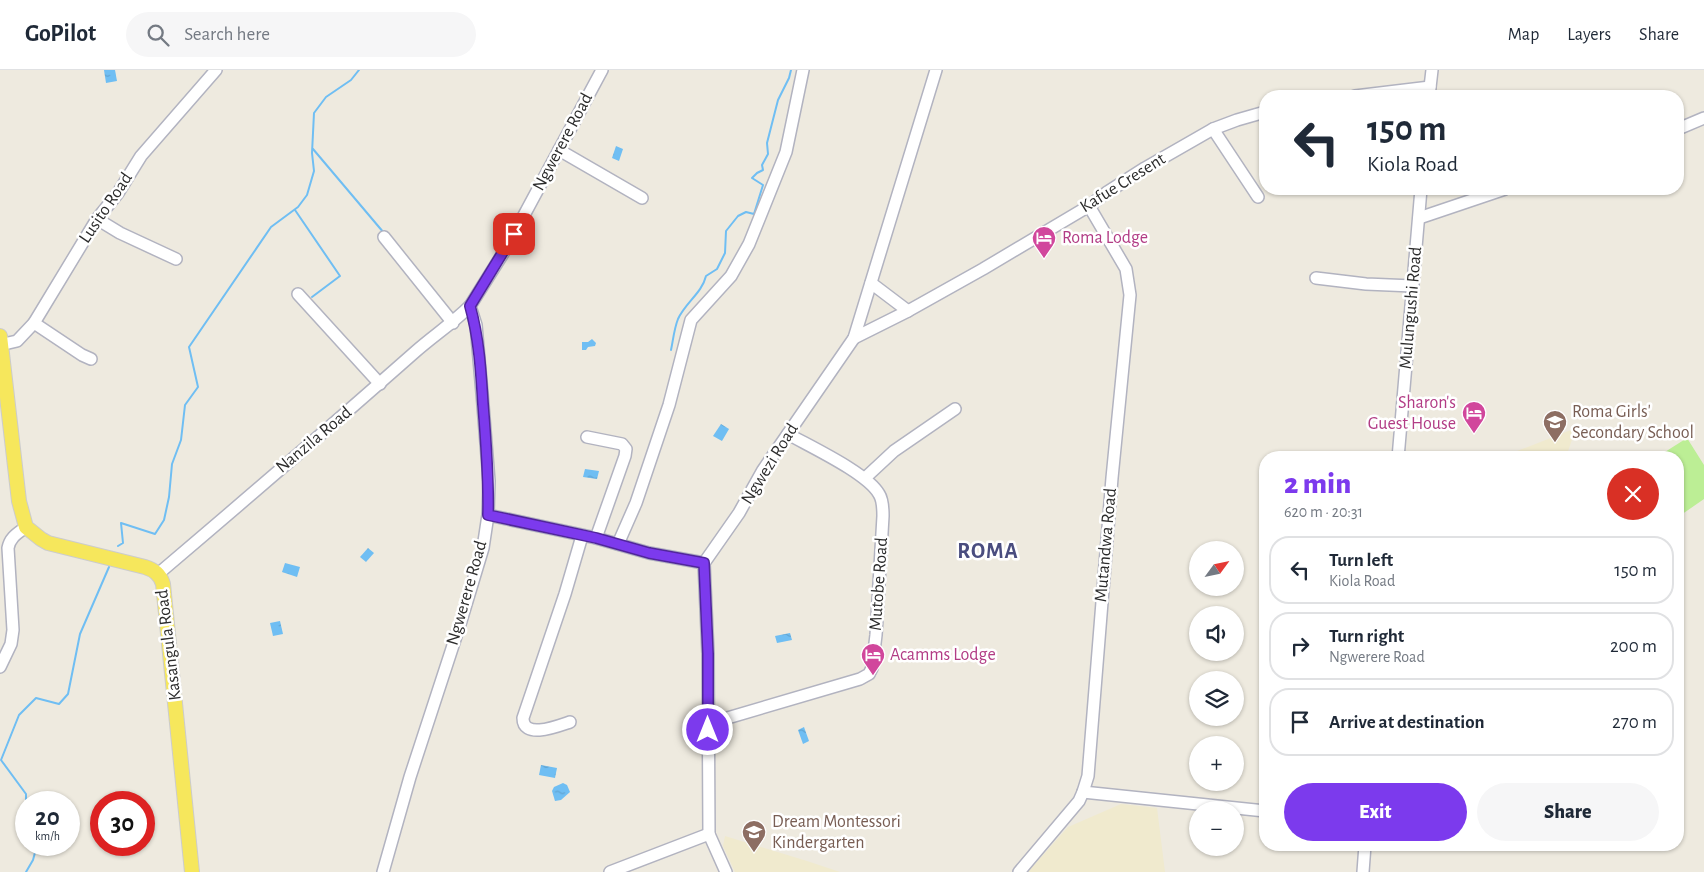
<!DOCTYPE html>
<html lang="en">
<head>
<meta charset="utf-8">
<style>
	:root { --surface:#fff; --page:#f6f6f7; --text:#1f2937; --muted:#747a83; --line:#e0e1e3; --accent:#7c3aed }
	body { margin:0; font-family:"Alegreya Sans",sans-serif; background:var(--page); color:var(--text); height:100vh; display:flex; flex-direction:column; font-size:19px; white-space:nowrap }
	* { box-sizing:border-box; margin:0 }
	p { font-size:16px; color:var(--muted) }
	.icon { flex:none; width:28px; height:28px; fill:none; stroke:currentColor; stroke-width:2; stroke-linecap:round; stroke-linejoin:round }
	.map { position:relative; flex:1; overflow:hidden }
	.drawer { position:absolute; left:1259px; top:381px; width:425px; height:400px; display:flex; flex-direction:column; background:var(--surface); border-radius:20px; box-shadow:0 1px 4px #0004 }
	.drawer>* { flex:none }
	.hud { position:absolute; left:1259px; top:20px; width:425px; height:105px; border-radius:20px; box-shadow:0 1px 4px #0004; background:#fff; color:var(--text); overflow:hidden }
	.needle { width:32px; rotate:57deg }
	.tools { position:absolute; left:1189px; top:471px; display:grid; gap:10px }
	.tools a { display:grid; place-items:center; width:55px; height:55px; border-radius:50%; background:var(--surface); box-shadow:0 1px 4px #0004; font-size:25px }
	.speed { position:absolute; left:15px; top:721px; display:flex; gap:10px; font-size:25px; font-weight:700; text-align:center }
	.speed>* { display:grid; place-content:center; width:65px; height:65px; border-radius:50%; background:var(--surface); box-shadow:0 1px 4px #0004; line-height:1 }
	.speed small { font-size:12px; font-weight:400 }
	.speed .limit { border:8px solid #d22; background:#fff; color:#111 }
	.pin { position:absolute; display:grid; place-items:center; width:42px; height:42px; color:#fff; margin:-21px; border-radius:10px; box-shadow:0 2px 8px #0006 }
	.me { position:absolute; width:55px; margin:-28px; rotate:0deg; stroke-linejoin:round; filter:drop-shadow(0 0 4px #0008) }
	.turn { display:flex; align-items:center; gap:18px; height:105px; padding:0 25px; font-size:22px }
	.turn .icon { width:65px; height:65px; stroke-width:2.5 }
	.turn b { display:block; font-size:35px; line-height:42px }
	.round { display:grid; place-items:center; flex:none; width:52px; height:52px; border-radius:26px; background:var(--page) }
	.head { display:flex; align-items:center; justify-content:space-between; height:85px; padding:0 25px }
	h1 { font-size:30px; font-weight:800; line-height:38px; color:var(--accent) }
	.cta { display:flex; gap:10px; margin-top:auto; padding:10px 25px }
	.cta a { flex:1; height:58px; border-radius:30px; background:var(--accent); color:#fff; font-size:20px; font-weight:800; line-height:58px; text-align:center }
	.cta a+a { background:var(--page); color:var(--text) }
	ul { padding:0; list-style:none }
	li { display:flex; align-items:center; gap:15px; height:68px; margin:0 10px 8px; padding:0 15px; border:2px solid var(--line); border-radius:20px }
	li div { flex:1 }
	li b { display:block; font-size:19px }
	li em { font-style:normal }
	header { display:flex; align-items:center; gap:30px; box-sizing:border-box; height:70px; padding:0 25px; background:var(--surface); border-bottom:1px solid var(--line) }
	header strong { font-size:24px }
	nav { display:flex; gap:28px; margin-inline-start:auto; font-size:18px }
	.search { width:350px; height:45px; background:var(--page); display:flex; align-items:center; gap:12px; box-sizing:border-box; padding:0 18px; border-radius:28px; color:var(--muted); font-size:19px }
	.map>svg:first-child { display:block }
	.education { fill:#f0eace }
	.pitch { fill:#bcee95 }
	.water { fill:url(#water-ripples) }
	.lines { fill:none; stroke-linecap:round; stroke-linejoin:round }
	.stream { stroke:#6fbef3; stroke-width:2 }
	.minor-casing { stroke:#b2b3c0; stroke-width:14 }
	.major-casing { stroke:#ccc; stroke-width:16 }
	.minor { stroke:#fff; stroke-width:11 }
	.major { stroke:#f6e75c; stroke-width:14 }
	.route-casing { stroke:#51269a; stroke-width:12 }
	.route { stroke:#7c3aed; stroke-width:9 }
	.labels { text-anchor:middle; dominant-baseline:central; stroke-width:5; stroke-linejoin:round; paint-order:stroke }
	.street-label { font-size:18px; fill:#2c2c2c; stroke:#fff }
	.hotel-label { font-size:18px; fill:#b23c85; stroke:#fff; text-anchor:start }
	.education-label { font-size:18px; fill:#785e54; stroke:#fff; text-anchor:start }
	.district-label { font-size:22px; font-weight:bold; letter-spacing:1px; fill:#4a4d7f; stroke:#fff }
</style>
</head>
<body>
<header>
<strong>GoPilot</strong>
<div class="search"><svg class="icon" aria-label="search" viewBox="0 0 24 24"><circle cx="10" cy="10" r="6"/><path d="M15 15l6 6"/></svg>Search here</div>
<nav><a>Map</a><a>Layers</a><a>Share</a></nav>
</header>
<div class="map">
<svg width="1704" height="802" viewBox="0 0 1704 802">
	<defs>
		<pattern id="water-ripples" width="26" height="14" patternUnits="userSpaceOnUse" patternTransform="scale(1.25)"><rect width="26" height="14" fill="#6fbef3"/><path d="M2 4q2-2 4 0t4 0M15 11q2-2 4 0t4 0" fill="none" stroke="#60a3d0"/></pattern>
	</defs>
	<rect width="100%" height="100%" fill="#eeeadf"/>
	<g class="education">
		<polygon points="1576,358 1566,387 1502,387"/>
		<polygon points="1121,734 1157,738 1165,802 1028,802 1068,757"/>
		<polygon points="725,766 807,791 840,802 735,802 723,776"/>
	</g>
	<polygon class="pitch" points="1687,368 1704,395 1704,429 1678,447 1678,388 1657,387"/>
	<g class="water">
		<polygon points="104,0 115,0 117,11 106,13"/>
		<polygon points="616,76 623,79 619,91 612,88"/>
		<polygon points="592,269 596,273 595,276 588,277 586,280 582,280 582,272 588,272"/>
		<polygon points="721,354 729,359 722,371 713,366"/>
		<polygon points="585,399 599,401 597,409 583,407"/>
		<polygon points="368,478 374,483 366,492 360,487"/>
		<polygon points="285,493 300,497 297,507 282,502"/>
		<polygon points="280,551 283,564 273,566 270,553"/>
		<polygon points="790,563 792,570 777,573 775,566"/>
		<polygon points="804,657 809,671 803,674 798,660"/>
		<polygon points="541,695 557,698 555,708 539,705"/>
		<polygon points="563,713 567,715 570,722 561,730 555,731 552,721 554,717"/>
	</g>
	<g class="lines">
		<g class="stream">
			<polyline points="313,79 384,163"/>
			<polyline points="295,140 340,206 312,227"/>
			<path d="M671,280c2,-9 3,-21 7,-31 7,-16 24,-26 28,-43l11,-7 8,-16 1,-22 12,-15 8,-4 8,2 9,-29 -11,-7 5,-5 6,-3 -1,-5 6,-11 -1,-11 11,-43 11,-22 2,-8"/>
			<polyline points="118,476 123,473 121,453 155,464 164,450 169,427 172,394 181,370 185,335 198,317 189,277 271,157 298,137 307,125 314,101 312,83 314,43 326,27 351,10 359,0"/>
			<polyline points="26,740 26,724 1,690 19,645 36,628 59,634 68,624 80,564 109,497"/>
			<polyline points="26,802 33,790 37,775"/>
		</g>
		<g class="minor-casing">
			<g id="minor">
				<polyline points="1355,26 1430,17"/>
				<polyline points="1429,26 1432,0"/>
				<polyline points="1213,59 1258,127"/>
				<polyline points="1678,59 1704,48"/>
				<polyline points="559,80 642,128"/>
				<polyline points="1419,148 1505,119"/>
				<polyline points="97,149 120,163 176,189"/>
				<polyline points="384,167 453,253"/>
				<polyline points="1316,208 1366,214 1413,216"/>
				<polyline points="871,213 908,241"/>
				<polyline points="298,224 380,314"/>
				<polyline points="34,253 82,285 91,289"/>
				<polyline points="854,268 908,241 983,199 1089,136 1106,123 1145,98 1213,59 1237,50 1265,42"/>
				<polyline points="0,275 17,271 34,253 97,149 118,123 141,86 216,0"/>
				<polyline points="587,367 622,374 626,379 625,386 596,468"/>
				<polyline points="1398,388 1421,119"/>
				<polyline points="865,408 894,381 955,339"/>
				<polyline points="488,445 596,468 649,483 704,493"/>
				<polyline points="618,474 636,433 669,335 691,250 731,206 749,174 786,82 803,0"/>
				<path d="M158,504c86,-73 172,-147 257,-222 18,-16 38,-29 55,-46"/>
				<path d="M0,597l11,-23 2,-14 -5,-82c2,-11 10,-15 18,-21"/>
				<path d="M570,652c-12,4 -47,18 -47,-4l42,-124 17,-58"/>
				<path d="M707,654l153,-45 9,-5 3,-6 4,-33 7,-119c0,-7 0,-16 -4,-22 -12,-21 -68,-47 -91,-60"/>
				<polyline points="1083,722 1265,741"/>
				<polyline points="383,802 410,707 461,551 483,478 488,445 489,411 482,323 476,255 470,236 507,177 602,0"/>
				<polyline points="610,802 709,764"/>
				<polyline points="726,802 709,764 708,584 704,493 739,443 763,400 854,268 936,0"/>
				<polyline points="1019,802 1079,731 1083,722 1088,706 1112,408 1130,225 1126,199 1089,136"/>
				<polyline points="1363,802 1365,775"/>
			</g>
		</g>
		<g class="major-casing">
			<path id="major" d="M0,266l19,165 7,26 15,12 7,4 97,24c9,3 15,7 18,17l29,288"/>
		</g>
		<use href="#minor" class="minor"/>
		<use href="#major" class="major"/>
	</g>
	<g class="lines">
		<g class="route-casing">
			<path id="route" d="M514,164l-44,72c9,32 11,65 13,98 3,37 6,74 5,111l108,23 53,15 55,10 4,91v76"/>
		</g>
		<use href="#route" class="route"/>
	</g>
	<defs>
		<g id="hotel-pin" transform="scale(1.25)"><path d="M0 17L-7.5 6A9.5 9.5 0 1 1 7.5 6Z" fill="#d1479c" stroke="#fff"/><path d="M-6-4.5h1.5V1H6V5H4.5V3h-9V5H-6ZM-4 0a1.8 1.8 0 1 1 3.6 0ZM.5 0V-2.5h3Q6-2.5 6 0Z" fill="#fff"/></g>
		<g id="school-pin" transform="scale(1.25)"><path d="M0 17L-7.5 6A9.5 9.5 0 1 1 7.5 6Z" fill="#8d6e63" stroke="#fff"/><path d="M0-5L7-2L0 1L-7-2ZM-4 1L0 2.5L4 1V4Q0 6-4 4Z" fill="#fff"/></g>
	</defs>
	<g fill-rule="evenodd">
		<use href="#hotel-pin" x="1044" y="168"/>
		<use href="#hotel-pin" x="1474" y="343"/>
		<use href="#school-pin" x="1555" y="352"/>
		<use href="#hotel-pin" x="873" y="585"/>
		<use href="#school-pin" x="754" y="762"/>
	</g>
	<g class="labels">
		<g class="street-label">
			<text transform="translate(563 72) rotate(-62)">Ngwerere Road</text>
			<text transform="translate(1123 113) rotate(-32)">Kafue Cresent</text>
			<text transform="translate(106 138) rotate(-56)">Lusito Road</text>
			<text transform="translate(1411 238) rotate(-85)">Mulungushi Road</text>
			<text transform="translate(314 370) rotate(-40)">Nanzila Road</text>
			<text transform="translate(770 394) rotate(-58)">Ngwezi Road</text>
			<text transform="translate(1106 475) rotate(-85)">Mutandwa Road</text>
			<text transform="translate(879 514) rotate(-86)">Mutobe Road</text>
			<text transform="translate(467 523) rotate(-74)">Ngwerere Road</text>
			<text transform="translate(169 575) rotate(-97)">Kasangula Road</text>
		</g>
		<g class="hotel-label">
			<text x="1062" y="168">Roma Lodge</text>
			<text x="1456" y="333" text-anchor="end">Sharon's<tspan x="1456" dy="21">Guest House</tspan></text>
			<text x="890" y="585">Acamms Lodge</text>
		</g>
		<g class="education-label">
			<text x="1572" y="342">Roma Girls'<tspan x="1572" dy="21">Secondary School</tspan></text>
			<text x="772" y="752">Dream Montessori<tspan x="772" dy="21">Kindergarten</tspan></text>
		</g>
		<g class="district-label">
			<text x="988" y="481">ROMA</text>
		</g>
	</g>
</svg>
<div class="tools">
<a><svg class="needle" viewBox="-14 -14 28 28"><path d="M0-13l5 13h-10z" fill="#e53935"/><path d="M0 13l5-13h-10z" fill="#747a83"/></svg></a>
<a><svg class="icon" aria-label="sound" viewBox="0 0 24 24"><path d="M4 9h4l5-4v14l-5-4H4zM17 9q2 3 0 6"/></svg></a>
<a><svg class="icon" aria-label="layers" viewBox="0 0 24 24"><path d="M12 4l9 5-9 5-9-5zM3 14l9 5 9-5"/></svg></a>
<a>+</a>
<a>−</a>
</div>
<div class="speed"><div>20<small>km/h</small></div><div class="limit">30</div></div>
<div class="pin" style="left:514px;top:164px;background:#d93025"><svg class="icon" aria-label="arrive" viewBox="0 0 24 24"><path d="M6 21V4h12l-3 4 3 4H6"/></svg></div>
<svg class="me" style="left:708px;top:660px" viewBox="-20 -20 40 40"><circle r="17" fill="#7c3aed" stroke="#fff" stroke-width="3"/><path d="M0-11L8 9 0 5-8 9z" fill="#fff"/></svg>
<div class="hud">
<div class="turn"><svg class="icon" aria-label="left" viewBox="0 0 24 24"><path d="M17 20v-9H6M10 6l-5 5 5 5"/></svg><div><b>150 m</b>Kiola Road</div></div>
</div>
<section class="drawer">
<div class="head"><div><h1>2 min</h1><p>620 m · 20:31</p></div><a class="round" style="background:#d93025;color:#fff"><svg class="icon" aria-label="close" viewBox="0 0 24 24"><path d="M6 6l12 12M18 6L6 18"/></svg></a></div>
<ul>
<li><svg class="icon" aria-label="left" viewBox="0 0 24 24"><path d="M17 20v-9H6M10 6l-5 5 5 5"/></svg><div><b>Turn left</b><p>Kiola Road</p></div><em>150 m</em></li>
<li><svg class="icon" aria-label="right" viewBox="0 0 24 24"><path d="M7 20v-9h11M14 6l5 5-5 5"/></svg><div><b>Turn right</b><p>Ngwerere Road</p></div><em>200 m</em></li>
<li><svg class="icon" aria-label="arrive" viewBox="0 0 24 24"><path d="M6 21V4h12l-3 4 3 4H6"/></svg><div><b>Arrive at destination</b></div><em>270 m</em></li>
</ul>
<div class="cta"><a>Exit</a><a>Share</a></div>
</section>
</div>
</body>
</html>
